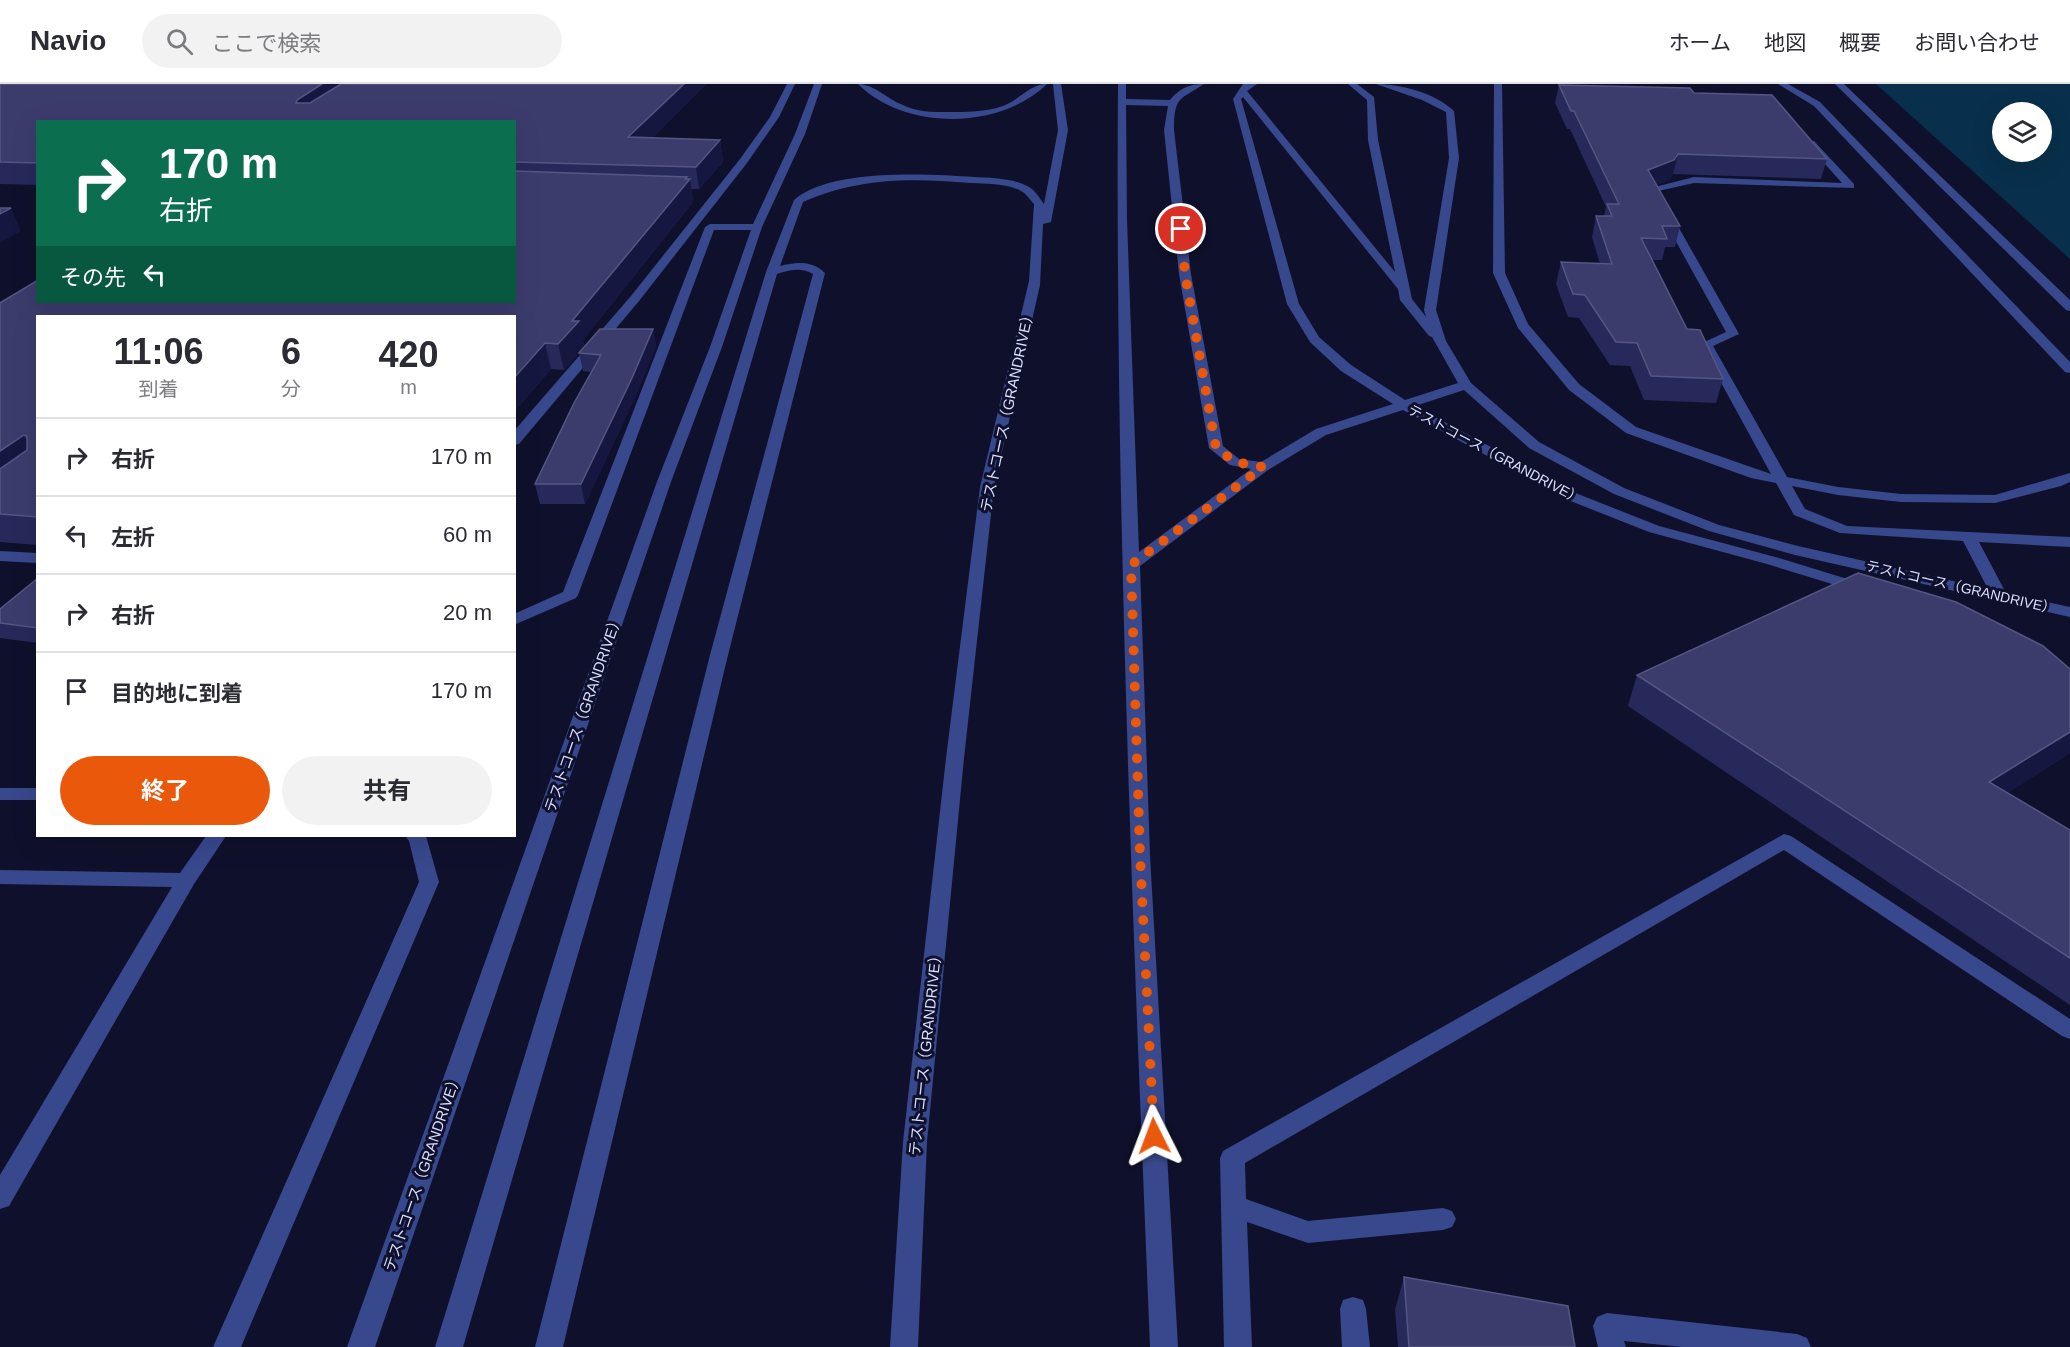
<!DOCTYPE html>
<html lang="ja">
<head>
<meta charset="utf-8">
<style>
	:root { --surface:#fff; --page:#f2f2f3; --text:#2b2b33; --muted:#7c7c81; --line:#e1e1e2; --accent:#ea580c }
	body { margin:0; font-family:Arial,"Noto Sans JP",sans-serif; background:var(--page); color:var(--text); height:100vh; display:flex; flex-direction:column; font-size:22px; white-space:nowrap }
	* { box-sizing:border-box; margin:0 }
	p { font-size:20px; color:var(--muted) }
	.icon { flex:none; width:33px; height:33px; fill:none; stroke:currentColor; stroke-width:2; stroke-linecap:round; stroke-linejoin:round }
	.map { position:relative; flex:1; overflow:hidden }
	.drawer { position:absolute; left:36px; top:231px; width:480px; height:522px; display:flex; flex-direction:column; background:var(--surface); border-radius:0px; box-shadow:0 6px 24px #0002 }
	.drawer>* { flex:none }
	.top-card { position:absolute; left:36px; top:36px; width:480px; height:183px; border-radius:0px; box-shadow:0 6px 24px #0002; background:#0b6e4f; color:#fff; overflow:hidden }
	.fabs { position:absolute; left:1992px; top:18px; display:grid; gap:12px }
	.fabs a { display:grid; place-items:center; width:60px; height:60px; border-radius:50%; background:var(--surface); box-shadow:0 6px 24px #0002; font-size:30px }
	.pin { position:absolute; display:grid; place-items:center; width:51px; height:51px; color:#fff; margin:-26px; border:3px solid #fff; border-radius:50%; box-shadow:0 2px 6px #0007 }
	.me { position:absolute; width:66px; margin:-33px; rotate:357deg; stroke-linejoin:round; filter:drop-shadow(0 0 4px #0008) }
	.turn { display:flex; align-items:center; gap:21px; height:126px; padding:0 24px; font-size:27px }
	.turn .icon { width:78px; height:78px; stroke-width:2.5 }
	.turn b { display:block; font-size:42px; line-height:51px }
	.then { display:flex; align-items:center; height:57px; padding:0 24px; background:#0003; gap:12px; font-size:22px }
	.eta { display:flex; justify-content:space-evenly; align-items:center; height:102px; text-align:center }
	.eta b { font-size:36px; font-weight:700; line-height:42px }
	.action { display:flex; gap:12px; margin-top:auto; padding:12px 24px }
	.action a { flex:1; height:69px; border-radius:36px; background:var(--accent); color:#fff; font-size:24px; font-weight:700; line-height:69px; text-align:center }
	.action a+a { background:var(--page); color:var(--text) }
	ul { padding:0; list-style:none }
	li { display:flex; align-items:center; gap:18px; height:78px; padding:0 24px; border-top:2px solid var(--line) }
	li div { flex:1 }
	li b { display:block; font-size:22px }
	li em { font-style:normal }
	header { display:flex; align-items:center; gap:36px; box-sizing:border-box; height:84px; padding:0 30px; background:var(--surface); border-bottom:2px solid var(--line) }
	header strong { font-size:28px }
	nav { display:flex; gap:33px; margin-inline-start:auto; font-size:21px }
	.search { width:420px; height:54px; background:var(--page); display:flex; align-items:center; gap:15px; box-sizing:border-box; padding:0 21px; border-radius:33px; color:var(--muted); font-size:22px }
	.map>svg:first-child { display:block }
	.water { fill:#08304c; fill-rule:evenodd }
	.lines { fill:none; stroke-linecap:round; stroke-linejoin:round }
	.minor { fill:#38488d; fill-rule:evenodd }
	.wall { fill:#27295a }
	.shaded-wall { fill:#161740 }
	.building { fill:#3b3c6c; stroke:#545683; stroke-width:1.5 }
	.route { stroke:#ea580c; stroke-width:10; stroke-dasharray:0 18 }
	.labels { text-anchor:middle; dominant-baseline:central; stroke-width:6; stroke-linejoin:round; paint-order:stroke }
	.far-street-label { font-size:14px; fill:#dadeff; stroke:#0f112c }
	.street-label { font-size:15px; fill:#dadeff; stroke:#0f112c }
</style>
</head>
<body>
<header>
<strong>Navio</strong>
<div class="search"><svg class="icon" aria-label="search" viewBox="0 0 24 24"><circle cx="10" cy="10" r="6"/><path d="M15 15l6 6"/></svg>ここで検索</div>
<nav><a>ホーム</a><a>地図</a><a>概要</a><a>お問い合わせ</a></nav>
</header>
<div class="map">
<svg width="2070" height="1263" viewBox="0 0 2070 1263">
	<rect width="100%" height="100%" fill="#0f112c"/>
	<path class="water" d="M1876,0h194v175l-20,-18zM2002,28h40v40h-40z"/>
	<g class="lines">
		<g class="minor">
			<polygon points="787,0 795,0 779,33 747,79 639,217 519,360 514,361 514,347 631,212 740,75 770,33"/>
			<polygon points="814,0 822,0 805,50 762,143 722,263 672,395 375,1263 347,1263 658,395 710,263 751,146 714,146 578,511 576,514 514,541 514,530 563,508 705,143 710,140 753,140 795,50"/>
			<path d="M858,0c16,0 29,15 45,21 13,7 30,7 45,7 18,0 38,0 55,-6 16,-6 27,-22 44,-22 -47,46 -142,47 -189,0z"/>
			<path d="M1053,0h8l7,46 -17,92 -8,2 -3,61 -46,202 -30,271 -37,384 -9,205h-28l13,-205 43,-384 34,-271 49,-206 5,-77c-4,-4 -8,-11 -13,-13 -14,-8 -34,-7 -50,-8 -60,-5 -111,-6 -168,19l-23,64c16,-4 32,-6 45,7l-97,382 -165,692h-28l175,-692 103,-381c-12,-7 -23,-4 -36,0l-314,1073h-28l331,-1075 28,-72c36,-32 135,-26 180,-23 17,1 40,1 55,10 6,3 11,12 15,17l14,-74z"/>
			<path d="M1118,0h8v15l44,1c10,-12 19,-16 34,-16 -24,16 -30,12 -30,46l17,144 32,172 16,13 22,3 55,-33 77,-25 -52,-33 -31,-29 -23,-38 -54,-205 10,-15h14l-10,7 148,181 -27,-132 -1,-40 -19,-16h9l17,13 4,43 34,159 14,18 -2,-7 25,-152 -3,-46 -24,-12 -46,-16c25,0 59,9 78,27l5,47 -23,152 10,31 25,42 68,59 85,46 95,37 79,21 190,43 -25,-48 -123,-8 -46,-18 -18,-32 -25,-5 -125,-45 -57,-43 -51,-62 -25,-55 1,-189h8l3,189 23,51 51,60 57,43 135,47 -71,-130 26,-12 -79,-143 47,-12 148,6 -34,-38v-4h6l40,43v4l-160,-5 -36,8 81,143 -26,12 74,131 51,10 63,7 94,1 75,-22v9l-9,4 -66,17 -94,-1 -63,-7 -46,-9 13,23 42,17 223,11v10l-91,-5 27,51 64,14v10l-275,-62 -86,-24 -95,-37 -85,-46 -65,-58 -49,16 163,88 81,32 120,32 88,27 2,3 -8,5 -6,-2 -88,-27 -118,-32 -81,-32 -165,-90 -77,25 -58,35 -128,96 10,289 28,492h-28c-17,-421 -35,-842 -32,-1263zM1243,13l155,192 2,11 29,36 3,1 26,46 -53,17 -54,-35 -32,-28 -20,-33 -58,-205zM1126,21l42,1 -4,24 15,144 30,174 21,17 21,4 -112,83 -12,-332z"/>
			<polygon points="1778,0 1788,0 1820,18 2070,278 2070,289 2065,288 1814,22"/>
			<polygon points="1835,0 1844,0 2070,216 2070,227 2066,226"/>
			<polygon points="0,467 38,469 38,479 0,477"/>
			<rect x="0" y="704" width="38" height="12"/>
			<polygon points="1784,750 1791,752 2070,935 2070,955 2062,952 1784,766 1245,1079 1246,1115 1308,1137 1443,1124 1452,1127 1456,1135 1452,1143 1443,1146 1308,1159 1247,1138 1252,1263 1224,1263 1220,1074 1223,1067"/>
			<polygon points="206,752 226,752 194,800 9,1122 0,1125 0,1091 172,803 0,800 0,786 180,789"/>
			<polygon points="405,752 426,752 439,798 241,1263 213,1263 419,798 409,757"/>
			<polygon points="1353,1213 1363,1216 1366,1225 1370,1263 1342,1263 1340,1225 1343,1216"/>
			<polygon points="1607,1229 1797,1250 1807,1254 1811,1263 1682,1263 1624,1257 1626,1263 1598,1263 1593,1242 1597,1233"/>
		</g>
	</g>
	<g class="wall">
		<polygon points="0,0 706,0 652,54 720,56 723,78 699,105 691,105 693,118 583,256 584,263 564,286 551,285 514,328 514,232 38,232 38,461 0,458 0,219 38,196 38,218 514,218 514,38 38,38 38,101 0,100"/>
		<polygon points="1559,1 1694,9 1827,75 1821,95 1673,90 1669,96 1656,101 1680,142 1675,163 1665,163 1662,176 1652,176 1687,245 1723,295 1716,319 1644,316 1630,282 1610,281 1579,234 1568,233 1556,200 1561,178 1600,180 1592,153 1596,132 1604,132 1606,123 1570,45 1567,45 1555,19"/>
		<polygon points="653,245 656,262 635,313 585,420 540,420 535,400 591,288 583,287 579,269"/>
		<polygon points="38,494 38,559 0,554 0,525"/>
		<polygon points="2070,585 2070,669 2007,709 2070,746 2070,921 1628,622 1637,591"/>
		<polygon points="1404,1193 1575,1263 1398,1263 1395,1226"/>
	</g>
	<g class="shaded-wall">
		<polygon points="322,0 358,0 303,36 296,19 297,16"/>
		<polygon points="684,0 706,0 632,75 628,53"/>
		<polygon points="720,56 723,78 699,105 696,83"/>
		<polygon points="1678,70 1673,90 1669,96 1643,106 1648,86"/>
		<polygon points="687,93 688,98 690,95 693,118 583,256 584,263 564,286 558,260 572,237"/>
		<polygon points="11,124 21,147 0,159 0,130"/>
		<polygon points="653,245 656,262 635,313 585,420 581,400"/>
		<polygon points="545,259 551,285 514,328 514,294"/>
		<polygon points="24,351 37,379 0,404 0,367"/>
		<polygon points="2070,648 2070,669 1972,731 1989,698"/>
	</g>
	<g class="building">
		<polygon points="0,0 322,0 297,16 296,19 310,19 341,0 684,0 628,53 720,56 696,83 514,78 514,38 38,38 38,79 0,78"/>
		<polygon points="1559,1 1690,4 1694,9 1772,11 1827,75 1678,70 1674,76 1648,86 1680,142 1662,142 1667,155 1641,154 1687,245 1700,246 1723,295 1651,292 1637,259 1616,258 1585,211 1573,210 1561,178 1612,180 1596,132 1612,132 1607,120 1619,120 1574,27 1571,27"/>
		<polygon points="514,87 687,93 685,95 690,95 572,237 579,237 558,260 545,259 514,294 514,232 38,232 38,433 0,430 0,385 27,366 27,352 24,351 0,367 0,219 38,196 38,218 514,218"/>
		<polygon points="0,124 11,124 0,130"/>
		<polygon points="600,245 653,245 632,294 581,400 535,400 574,319 601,271 579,269"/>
		<polygon points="1858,489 1956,518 2043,562 2070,585 2070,648 1989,698 2070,746 2070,874 1637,591"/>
		<polygon points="38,494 38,544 0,539 0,525"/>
		<polygon points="1404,1193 1568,1222 1575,1263 1409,1263"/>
	</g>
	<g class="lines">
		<polyline class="route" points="1154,1052 1140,771 1131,481 1263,383 1235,378 1216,364 1185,190 1181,145"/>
	</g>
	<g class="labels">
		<g class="far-street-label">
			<text transform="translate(1495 370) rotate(28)">テストコース（GRANDRIVE）</text>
			<text transform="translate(1961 503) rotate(13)">テストコース（GRANDRIVE）</text>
		</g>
		<g class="street-label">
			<text transform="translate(1007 326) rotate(-78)">テストコース（GRANDRIVE）</text>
			<text transform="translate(583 629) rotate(-71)">テストコース（GRANDRIVE）</text>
			<text transform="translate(925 968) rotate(-84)">テストコース（GRANDRIVE）</text>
			<text transform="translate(422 1088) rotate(-71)">テストコース（GRANDRIVE）</text>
		</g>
	</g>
</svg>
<div class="fabs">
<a><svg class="icon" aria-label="layers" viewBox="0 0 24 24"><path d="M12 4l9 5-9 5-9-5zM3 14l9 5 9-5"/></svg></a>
</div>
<div class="pin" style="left:1181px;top:145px;background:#d93025"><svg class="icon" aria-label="arrive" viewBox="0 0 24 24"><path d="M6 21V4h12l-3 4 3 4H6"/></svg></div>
<svg class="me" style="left:1154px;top:1052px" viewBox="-20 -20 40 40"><path d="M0-17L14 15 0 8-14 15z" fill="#ea580c" stroke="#fff" stroke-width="4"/></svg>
<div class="top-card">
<div class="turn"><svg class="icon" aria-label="right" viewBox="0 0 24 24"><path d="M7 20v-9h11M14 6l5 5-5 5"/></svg><div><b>170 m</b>右折</div></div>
<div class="then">その先<svg class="icon" aria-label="left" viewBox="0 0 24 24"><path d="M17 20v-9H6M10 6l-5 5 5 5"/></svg></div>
</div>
<section class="drawer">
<div class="eta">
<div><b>11:06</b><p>到着</p></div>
<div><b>6</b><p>分</p></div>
<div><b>420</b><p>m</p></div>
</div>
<ul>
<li><svg class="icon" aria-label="right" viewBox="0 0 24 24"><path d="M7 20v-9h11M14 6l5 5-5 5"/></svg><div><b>右折</b></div><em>170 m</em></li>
<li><svg class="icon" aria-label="left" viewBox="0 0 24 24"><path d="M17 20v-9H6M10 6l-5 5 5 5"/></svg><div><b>左折</b></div><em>60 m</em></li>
<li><svg class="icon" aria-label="right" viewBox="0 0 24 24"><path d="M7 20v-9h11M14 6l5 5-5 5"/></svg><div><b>右折</b></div><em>20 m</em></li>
<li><svg class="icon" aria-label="arrive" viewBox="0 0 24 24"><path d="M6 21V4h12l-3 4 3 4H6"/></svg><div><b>目的地に到着</b></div><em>170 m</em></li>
</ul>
<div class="action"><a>終了</a><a>共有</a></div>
</section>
</div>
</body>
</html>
